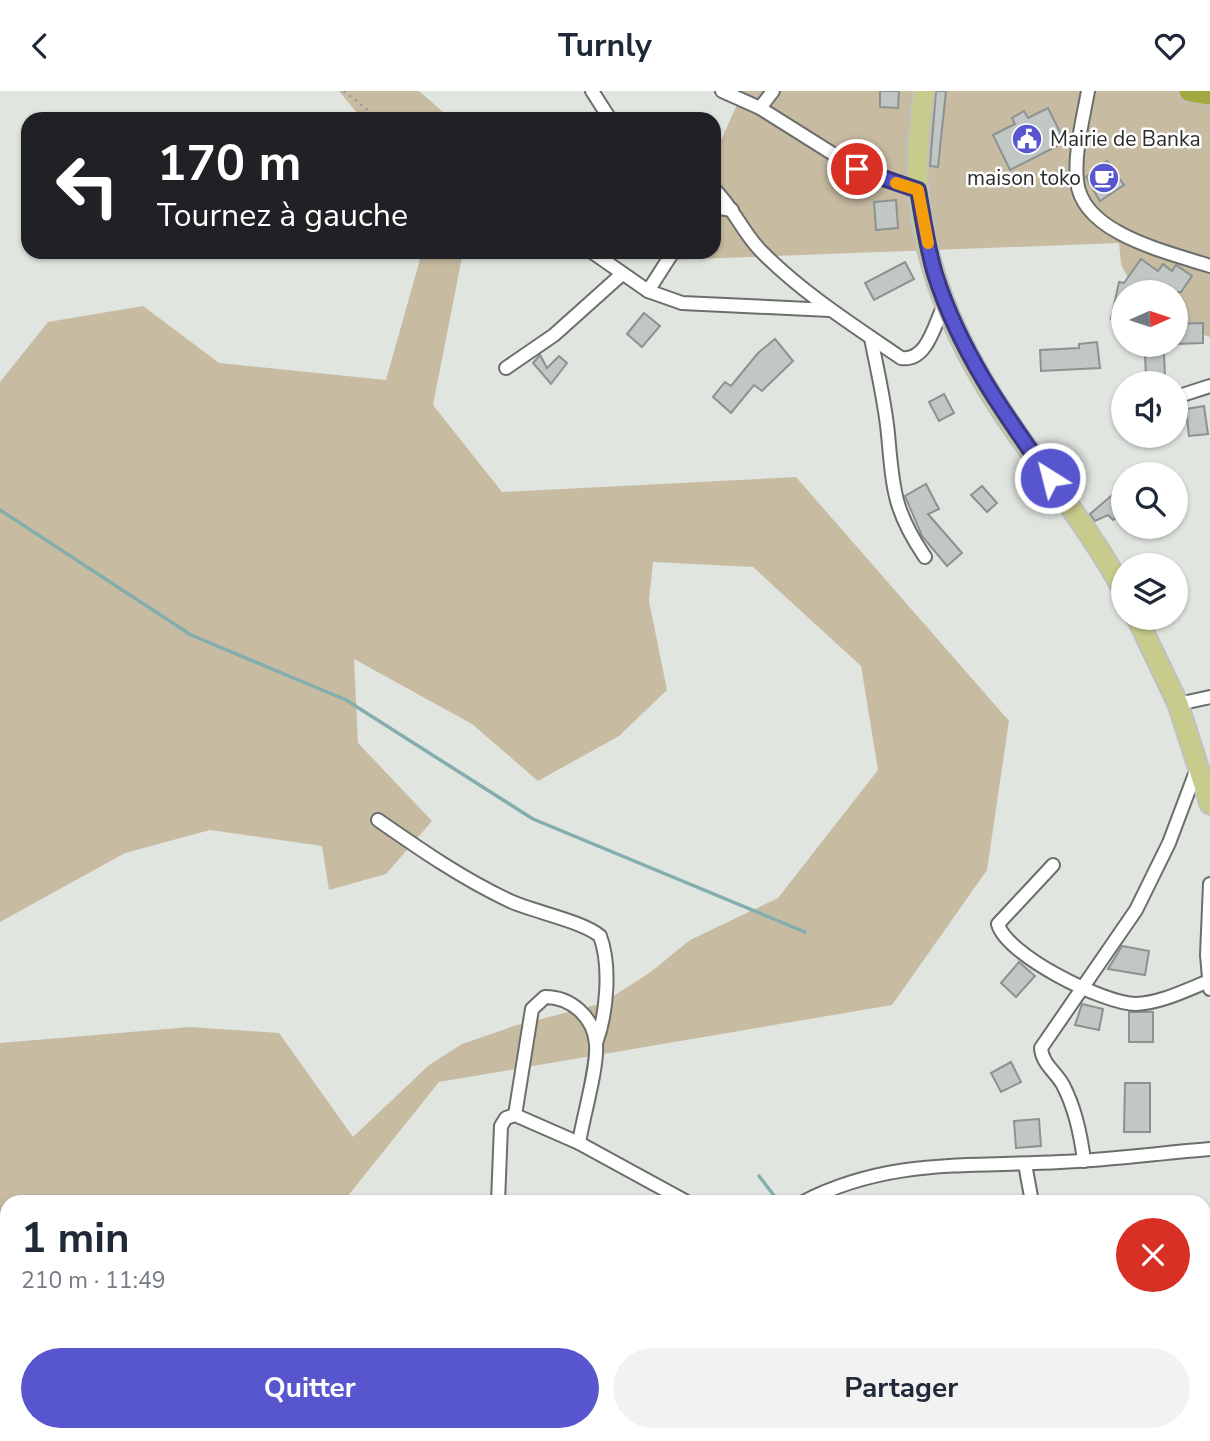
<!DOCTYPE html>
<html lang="fr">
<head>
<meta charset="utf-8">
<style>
	:root { --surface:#fff; --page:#f2f2f3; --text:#1f2937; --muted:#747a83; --accent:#5856ce }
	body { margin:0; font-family:"Nunito Sans",sans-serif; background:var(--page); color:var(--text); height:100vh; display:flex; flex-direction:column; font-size:26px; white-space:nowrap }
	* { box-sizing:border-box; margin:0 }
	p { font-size:23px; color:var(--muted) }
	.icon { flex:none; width:38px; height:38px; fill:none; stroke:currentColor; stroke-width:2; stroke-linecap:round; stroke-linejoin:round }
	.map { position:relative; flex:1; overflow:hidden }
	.panel { position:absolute; left:0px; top:1104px; width:1211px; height:247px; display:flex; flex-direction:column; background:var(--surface); border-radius:21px 21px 0 0; box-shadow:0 2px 5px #0004 }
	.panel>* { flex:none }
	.guide { position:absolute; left:21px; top:21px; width:700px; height:147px; border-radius:21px; box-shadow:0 2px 5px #0004; background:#202124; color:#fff; overflow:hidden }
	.needle { width:46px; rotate:87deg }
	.tools { position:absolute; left:1111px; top:189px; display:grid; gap:14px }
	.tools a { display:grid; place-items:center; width:77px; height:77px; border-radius:50%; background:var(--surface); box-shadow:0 2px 5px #0004; font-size:35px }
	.pin { position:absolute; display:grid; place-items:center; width:60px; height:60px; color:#fff; margin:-30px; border:4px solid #fff; border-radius:50%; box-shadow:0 2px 7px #0007 }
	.me { position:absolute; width:77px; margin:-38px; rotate:324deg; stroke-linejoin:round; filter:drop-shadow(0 0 5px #0008) }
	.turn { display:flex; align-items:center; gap:24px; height:147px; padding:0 21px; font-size:32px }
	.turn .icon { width:91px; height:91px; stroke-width:2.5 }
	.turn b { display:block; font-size:49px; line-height:60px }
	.round { display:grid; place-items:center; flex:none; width:74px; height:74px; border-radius:37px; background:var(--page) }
	.summary { display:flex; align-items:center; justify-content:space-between; height:119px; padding:0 21px }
	h1 { font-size:42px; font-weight:700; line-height:52px }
	.button { display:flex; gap:14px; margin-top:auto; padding:14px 21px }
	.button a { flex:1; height:80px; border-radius:42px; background:var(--accent); color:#fff; font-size:28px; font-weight:700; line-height:80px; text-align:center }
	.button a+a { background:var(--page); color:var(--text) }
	header { display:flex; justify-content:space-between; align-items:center; height:91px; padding:0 21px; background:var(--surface); font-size:32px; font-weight:700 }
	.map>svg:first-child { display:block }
	.green { fill:#c7bba2 }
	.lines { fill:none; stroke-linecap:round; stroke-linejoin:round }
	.stream { stroke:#84aead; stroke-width:3.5 }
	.building { fill:#c1c7c4; stroke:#8c9290; stroke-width:2 }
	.street-casing { stroke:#6b6f6a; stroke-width:16 }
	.primary-casing { stroke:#bfc0bf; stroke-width:23 }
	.highway-casing { stroke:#bfc0bf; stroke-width:24 }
	.path { stroke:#969a96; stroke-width:2.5; stroke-dasharray:2 5; stroke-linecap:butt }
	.street { stroke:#fff; stroke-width:12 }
	.primary { stroke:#c7cb8c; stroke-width:19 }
	.highway { stroke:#a2a93f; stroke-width:21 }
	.route-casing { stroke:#393886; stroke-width:18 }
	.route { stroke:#5856ce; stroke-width:12 }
	.slow { stroke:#f59e0b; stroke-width:12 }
	.labels { text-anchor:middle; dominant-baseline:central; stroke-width:5; stroke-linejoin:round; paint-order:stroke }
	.poi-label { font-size:21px; fill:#2a2c2a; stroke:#fff; text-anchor:start }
</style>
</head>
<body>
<header><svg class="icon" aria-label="back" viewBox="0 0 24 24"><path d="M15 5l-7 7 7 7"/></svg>Turnly<svg class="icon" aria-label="heart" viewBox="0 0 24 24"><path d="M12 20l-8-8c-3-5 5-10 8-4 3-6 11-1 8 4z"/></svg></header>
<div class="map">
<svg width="1210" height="1350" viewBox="0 0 1210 1350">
	<rect width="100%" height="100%" fill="#e1e5e0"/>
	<g class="green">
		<polygon points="339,0 419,0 451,28 362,28"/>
		<polygon points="743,0 1210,0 1210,246 1176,234 1176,201 1135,201 1121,173 1119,152 668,169 672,161 714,161 714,65"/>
		<polygon points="422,161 463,161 433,314 502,401 796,386 1009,630 987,779 892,914 439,991 343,1111 7,1111 7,1299 0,1299 0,952 190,936 279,942 353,1046 429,974 462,953 514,935 603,912 652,880 690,849 778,807 878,679 861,575 753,476 653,471 649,510 667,599 619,645 538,690 472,633 354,568 358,652 432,730 386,783 329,799 322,755 210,739 125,762 0,831 0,291 48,231 143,215 219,272 386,289"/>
	</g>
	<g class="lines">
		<g class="stream">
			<polyline points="0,419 191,544 346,609 533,728 805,841"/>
			<polyline points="759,1085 779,1111"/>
			<polyline points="903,1344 914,1350"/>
			<polyline points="1005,1344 1014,1350"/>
			<polyline points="917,1350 922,1344"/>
			<polyline points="1186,1350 1210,1343"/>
		</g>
	</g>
	<g class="building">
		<polygon points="880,0 899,0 898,17 880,16"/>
		<polygon points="936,0 946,0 938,76 930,75"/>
		<polygon points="1048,17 1065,51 1010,79 993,44 1015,33 1012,27 1024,20 1028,27"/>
		<polygon points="1107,70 1124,94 1100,110 1086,86"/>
		<polygon points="896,109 898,137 876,139 874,111"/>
		<polygon points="1141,168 1158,180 1163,173 1172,180 1176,174 1192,185 1181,201 1124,201 1124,231 1111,228 1119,191 1124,192"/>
		<polygon points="905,171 914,188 874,209 865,192"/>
		<polygon points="644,222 660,235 642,256 627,243"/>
		<polygon points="1203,232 1203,252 1176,253 1176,233"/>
		<polygon points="775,248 793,270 762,300 754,294 731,322 713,306 725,291 731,295 758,262"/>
		<polygon points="1097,251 1100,277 1041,280 1040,259 1079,257 1079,253"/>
		<polygon points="1164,262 1165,285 1146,286 1145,263"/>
		<polygon points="540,264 547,277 559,265 567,272 551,293 533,272"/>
		<polygon points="944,303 954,322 939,330 929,311"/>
		<polygon points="1204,315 1208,343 1189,345 1186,318"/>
		<polygon points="926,393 939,418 928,423 962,462 947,475 922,445 905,405"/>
		<polygon points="982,395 997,412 987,421 971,404"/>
		<polygon points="1118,399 1124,405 1124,420 1113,429 1108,424 1095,430 1090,423"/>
		<polygon points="1122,855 1149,860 1145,884 1108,878"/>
		<polygon points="1019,871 1035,885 1016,906 1001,892"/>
		<polygon points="1082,913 1103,918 1099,939 1075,934"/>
		<rect x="1129" y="921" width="24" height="30"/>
		<polygon points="1011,971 1021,991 1001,1001 991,982"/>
		<polygon points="1125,992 1150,992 1150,1041 1124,1041"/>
		<polygon points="1039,1028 1041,1055 1016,1057 1014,1030"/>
	</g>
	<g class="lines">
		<g class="street-casing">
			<g id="street">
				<polyline points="592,0 610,28"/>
				<polyline points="722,0 760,17 857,78 918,99"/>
				<path d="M1088,0c-5,28 -14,62 -11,90 5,53 91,71 133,85"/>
				<polyline points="760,17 773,0"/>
				<path d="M714,98c20,19 29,45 49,64 41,41 90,72 138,105 27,4 34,-36 44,-55"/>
				<polyline points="714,116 732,119"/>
				<polyline points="592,161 648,200 682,212 830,219"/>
				<polyline points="648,200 673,161"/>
				<path d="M871,247c6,31 14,64 17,96 5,54 5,76 37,123"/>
				<polyline points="506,277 554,244 621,184"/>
				<polyline points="1176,306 1210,295"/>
				<polyline points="1178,613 1210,606"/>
				<path d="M378,729c43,30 85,59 132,81 24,11 72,20 90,35 11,29 7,78 -4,107"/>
				<path d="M1053,774l-55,59c8,31 106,80 138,80 25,-1 50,-14 73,-23"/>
				<polyline points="1210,793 1207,864 1210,898"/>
				<path d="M515,1024l17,-106 13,-12c26,0 49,20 51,47 2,23 -13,73 -17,99"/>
				<path d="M1084,1070c-3,-25 -9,-53 -21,-76 -7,-13 -21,-21 -22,-37l95,-138 33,-67 29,-77"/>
				<polyline points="1025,1073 1032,1111"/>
				<polyline points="498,1111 501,1035 506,1027 515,1024 579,1052 687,1111"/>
				<path d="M803,1111c86,-44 163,-35 257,-40 50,-2 100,-9 150,-13"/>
				<polyline points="1204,1203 1210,1202"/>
				<polyline points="630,1344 633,1350"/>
				<polyline points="759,1344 761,1350"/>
				<polyline points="270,1350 271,1344"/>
				<polyline points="327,1350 332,1344"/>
			</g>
		</g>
		<g class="primary-casing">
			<g id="primary">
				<path d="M924,0c-4,32 -8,64 -6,96 5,83 43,164 89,232 39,57 84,111 117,173"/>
				<polyline points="1137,527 1178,613 1210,713"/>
			</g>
		</g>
		<g class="highway-casing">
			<polyline id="highway" points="1190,0 1210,3"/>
		</g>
		<polyline class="path" points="344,0 379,28"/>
		<use href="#street" class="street"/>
		<use href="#primary" class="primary"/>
		<use href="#highway" class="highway"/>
	</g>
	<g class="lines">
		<g class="route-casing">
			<path id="route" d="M857,78l61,21c5,28 9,57 17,84 24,76 69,140 115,204"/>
		</g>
		<use href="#route" class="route"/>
		<polyline class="slow" points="896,92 918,99 928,152"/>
	</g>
	<defs>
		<g id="civic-disc" transform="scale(1.575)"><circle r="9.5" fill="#5856ce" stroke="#fff"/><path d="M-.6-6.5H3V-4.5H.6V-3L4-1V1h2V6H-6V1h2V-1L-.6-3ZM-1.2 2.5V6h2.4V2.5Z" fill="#fff"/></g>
		<g id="cafe-disc" transform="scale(1.575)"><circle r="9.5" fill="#5856ce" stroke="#fff"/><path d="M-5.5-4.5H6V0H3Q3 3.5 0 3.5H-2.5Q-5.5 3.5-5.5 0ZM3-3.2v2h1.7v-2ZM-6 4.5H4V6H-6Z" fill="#fff"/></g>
	</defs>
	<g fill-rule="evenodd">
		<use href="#civic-disc" x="1027" y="48"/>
		<use href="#cafe-disc" x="1104" y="87"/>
	</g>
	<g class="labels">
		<g class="poi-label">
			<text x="1050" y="48">Mairie de Banka</text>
			<text x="1081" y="87" text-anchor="end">maison toko</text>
		</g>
	</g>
</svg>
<div class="tools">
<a><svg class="needle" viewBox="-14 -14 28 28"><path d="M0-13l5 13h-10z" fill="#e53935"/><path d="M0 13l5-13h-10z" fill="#747a83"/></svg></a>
<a><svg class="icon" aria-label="sound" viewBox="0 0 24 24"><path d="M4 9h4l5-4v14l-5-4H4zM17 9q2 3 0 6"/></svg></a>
<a><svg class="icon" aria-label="search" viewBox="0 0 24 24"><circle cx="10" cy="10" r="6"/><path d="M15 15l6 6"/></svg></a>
<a><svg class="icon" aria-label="layers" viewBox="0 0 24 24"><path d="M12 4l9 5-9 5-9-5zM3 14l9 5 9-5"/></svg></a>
</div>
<div class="pin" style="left:857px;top:78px;background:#d93025"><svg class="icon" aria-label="arrive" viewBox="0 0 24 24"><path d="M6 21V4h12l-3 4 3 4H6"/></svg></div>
<svg class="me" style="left:1050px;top:387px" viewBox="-20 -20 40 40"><circle r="17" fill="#5856ce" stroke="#fff" stroke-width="3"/><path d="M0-11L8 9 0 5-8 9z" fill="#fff"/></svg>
<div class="guide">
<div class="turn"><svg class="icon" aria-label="left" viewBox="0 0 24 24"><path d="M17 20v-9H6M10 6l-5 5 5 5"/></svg><div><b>170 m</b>Tournez à gauche</div></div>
</div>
<section class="panel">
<div class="summary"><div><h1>1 min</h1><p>210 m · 11:49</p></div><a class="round" style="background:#d93025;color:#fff"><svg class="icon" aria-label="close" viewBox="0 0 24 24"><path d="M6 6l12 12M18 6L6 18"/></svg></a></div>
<div class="button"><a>Quitter</a><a>Partager</a></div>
</section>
</div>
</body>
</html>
